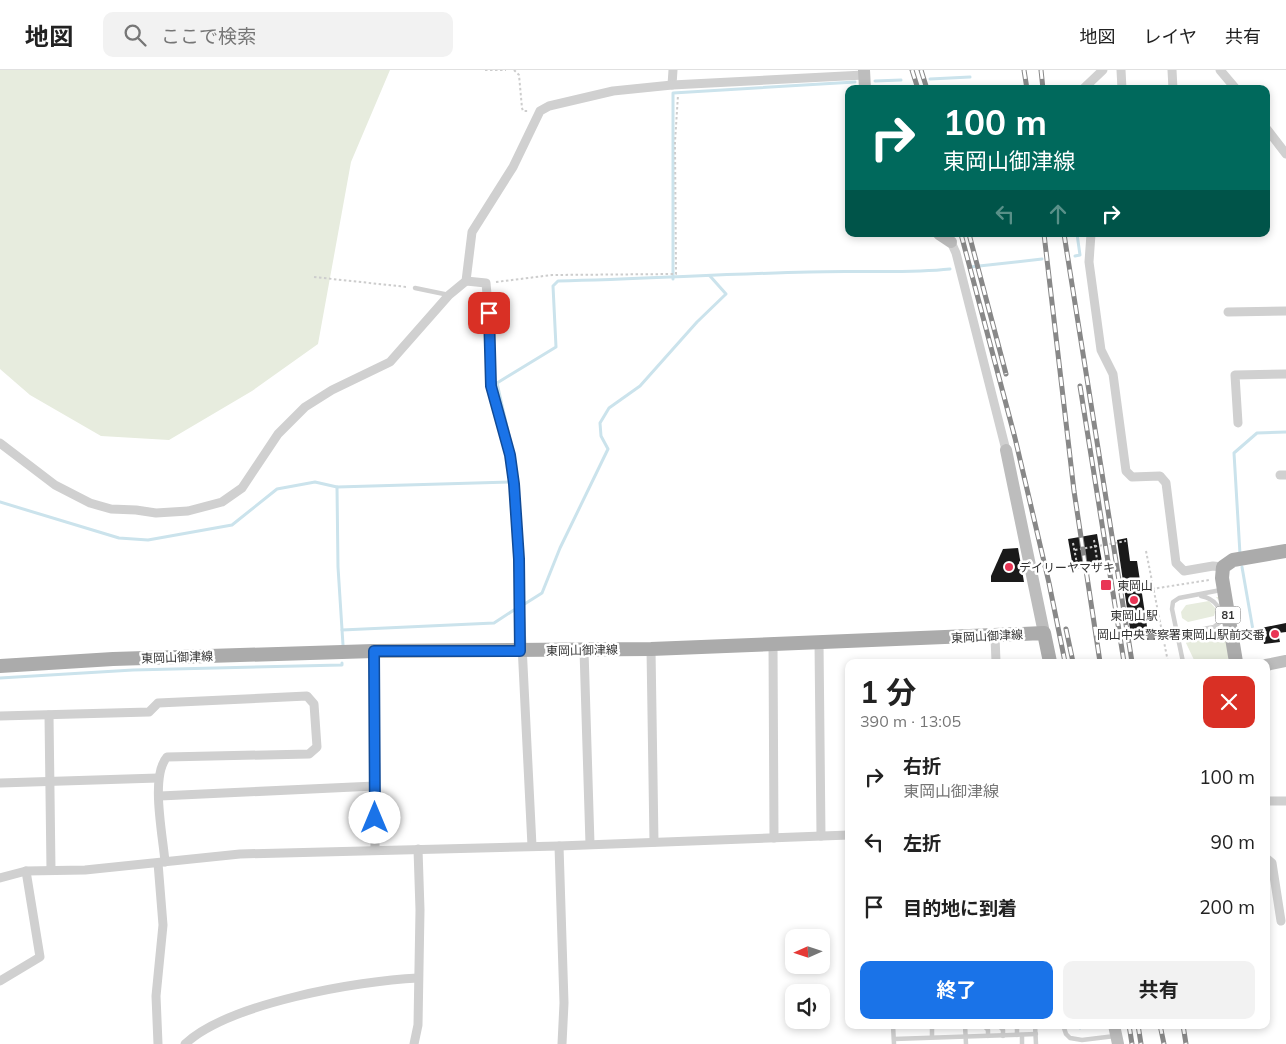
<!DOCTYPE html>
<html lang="ja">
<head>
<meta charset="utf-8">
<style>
	:root { --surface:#fff; --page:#f2f2f2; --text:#222; --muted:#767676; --line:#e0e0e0; --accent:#1a73e8 }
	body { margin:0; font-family:Mulish,"Noto Sans JP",sans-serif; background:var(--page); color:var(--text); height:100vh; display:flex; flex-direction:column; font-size:19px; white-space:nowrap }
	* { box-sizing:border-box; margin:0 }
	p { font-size:16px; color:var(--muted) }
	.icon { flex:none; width:28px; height:28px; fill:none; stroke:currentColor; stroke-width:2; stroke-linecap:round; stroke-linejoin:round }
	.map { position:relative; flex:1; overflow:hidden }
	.drawer { position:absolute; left:845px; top:589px; width:425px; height:370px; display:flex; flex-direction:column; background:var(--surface); border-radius:10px; box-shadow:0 2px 8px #0003 }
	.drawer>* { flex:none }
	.hud { position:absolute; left:845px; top:15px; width:425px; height:152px; border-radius:10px; box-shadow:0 2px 8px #0003; background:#00695c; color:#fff; overflow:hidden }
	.needle { width:32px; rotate:267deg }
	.fabs { position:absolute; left:785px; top:859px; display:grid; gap:10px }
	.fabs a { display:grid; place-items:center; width:45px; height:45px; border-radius:10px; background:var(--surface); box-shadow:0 2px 8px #0003; font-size:25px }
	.pin { position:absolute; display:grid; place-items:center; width:42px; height:42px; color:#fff; margin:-21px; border-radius:10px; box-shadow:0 2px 8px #0006 }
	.me { position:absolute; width:55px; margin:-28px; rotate:0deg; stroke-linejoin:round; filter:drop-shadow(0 0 4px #0008) }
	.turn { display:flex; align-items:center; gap:18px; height:105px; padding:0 15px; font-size:22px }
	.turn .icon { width:65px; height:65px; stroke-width:2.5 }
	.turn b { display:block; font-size:35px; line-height:42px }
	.lanes { display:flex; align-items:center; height:48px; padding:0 15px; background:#0003; justify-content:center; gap:25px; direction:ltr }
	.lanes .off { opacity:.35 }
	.round { display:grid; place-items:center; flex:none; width:52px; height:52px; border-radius:10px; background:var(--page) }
	.headline { display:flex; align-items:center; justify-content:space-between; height:85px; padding:0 15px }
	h1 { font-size:30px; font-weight:700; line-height:38px }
	.button { display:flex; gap:10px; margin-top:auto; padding:10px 15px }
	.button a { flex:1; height:58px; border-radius:10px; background:var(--accent); color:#fff; font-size:20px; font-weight:700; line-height:58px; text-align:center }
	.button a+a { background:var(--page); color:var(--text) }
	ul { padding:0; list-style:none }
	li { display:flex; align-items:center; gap:15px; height:65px; padding:0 15px }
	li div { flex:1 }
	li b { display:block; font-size:19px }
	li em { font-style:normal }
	header { display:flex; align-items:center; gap:30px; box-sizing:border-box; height:70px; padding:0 25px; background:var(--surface); border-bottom:1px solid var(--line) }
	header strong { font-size:24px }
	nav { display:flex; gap:28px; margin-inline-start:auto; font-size:18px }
	.search { width:350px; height:45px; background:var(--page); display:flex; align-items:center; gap:12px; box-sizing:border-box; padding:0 18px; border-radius:10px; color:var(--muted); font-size:19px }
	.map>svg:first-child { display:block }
	.green { fill:#e7ecde }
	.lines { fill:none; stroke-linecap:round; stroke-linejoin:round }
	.stream { stroke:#cbe3ec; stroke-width:3 }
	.building { fill:#1a1a1a }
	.path { stroke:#cdcdcd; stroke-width:2; stroke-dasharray:2.5 2.5; stroke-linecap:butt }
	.lane { stroke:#d0d0d0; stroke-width:4.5 }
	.street { stroke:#d0d0d0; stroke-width:9 }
	.secondary { stroke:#bdbdbd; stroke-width:12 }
	.primary { stroke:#ababab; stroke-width:14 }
	.rail-casing { stroke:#888; stroke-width:5 }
	.rail { stroke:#fff; stroke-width:3; stroke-dasharray:9; stroke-linecap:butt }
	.route-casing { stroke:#114b97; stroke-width:12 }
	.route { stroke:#1a73e8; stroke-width:9 }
	.poi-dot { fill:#e93555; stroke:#fff; stroke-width:2 }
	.labels { text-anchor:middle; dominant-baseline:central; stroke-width:5; stroke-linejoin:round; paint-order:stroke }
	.shield { fill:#fff; stroke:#707070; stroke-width:1 }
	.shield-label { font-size:11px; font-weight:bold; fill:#333 }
	.poi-label { font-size:12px; fill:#333; stroke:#fff; text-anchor:start }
	.street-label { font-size:12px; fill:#333; stroke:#fff }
</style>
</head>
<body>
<header>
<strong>地図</strong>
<div class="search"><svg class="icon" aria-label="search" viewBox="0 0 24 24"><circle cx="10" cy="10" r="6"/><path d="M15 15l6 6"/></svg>ここで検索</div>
<nav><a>地図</a><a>レイヤ</a><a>共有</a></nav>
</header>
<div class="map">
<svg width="1286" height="974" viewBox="0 0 1286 974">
	<rect width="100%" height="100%" fill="#fff"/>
	<g class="green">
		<polygon points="0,0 390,0 351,92 318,274 252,321 169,370 101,366 30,325 0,299"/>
		<polygon points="1216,527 1221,527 1230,587 1224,592 1195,592 1186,573 1188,570 1216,566 1225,557 1222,534"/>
		<polygon points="1209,531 1216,539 1214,546 1188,552 1182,548 1181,542 1186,535"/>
	</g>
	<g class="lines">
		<g class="stream">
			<polyline points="930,9 970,7"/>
			<polyline points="875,11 901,10"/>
			<polyline points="1075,186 1080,185 1077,164"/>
			<polyline points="970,197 1042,189"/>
			<polyline points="673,209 673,23 855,12"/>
			<path d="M510,370l-13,-57 59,-36 -3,-61 5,-5c84,-2 167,-7 251,-9 47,-2 94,2 141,-3"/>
			<polyline points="337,417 338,497 343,575"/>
			<polyline points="0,432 119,468 148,470 232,455 277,419 315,412 337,417 511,412 517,409 515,391"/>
			<polyline points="1240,484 1234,383 1257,363 1286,362"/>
			<polyline points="1242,497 1253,560"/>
			<polyline points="523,535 542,523 560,478 608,379 601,366 600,353 609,338 640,316 697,252 726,224 710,206"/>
			<polyline points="342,560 494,553 517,538"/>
			<polyline points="0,608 133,600 342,595 342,593"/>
			<polyline points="1079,955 1080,958"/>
		</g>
	</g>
	<g class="building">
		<polygon points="1097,464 1102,492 1073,497 1068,469"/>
		<polygon points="1127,468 1130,491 1137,491 1148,563 1131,566 1117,470"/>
		<polygon points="1018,478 1024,512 991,512 991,506 1003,479"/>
		<polygon points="1286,553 1286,562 1278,563 1280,572 1264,574 1261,558"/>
	</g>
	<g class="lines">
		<g class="path">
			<polyline points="485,0 506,0"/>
			<polyline points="514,0 519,5 522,38 523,41 528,41"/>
			<polyline points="314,207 407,217"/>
			<polyline points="496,212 552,205 676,204 675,72 678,25"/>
			<polyline points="1094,470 1098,496"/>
			<polyline points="1073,473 1078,499"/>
			<polyline points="1075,480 1126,471"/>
			<polyline points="1146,481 1168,592"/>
			<polyline points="1152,519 1209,510"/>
		</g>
		<g class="lane">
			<polyline points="415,218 449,225"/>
			<path d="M1177,564l37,-7 5,-4c4,-15 -4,-24 -18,-27"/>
			<polyline points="1183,592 1172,539 1173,532 1179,528 1221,520"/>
			<polyline points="893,955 894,974"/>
			<polyline points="932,955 932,967"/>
			<polyline points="965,955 966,974"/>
			<polyline points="983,955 988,960 988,966"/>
			<polyline points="998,955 1003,960 1003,966"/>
			<polyline points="1017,955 1017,965"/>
			<polyline points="1035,955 1036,974"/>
			<polyline points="1063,955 1066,964 1070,968 1082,970 1115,966"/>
			<polyline points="1022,965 1022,974"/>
			<polyline points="894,969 1036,964"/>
		</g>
		<g class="street">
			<polyline points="1121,0 1122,19"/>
			<polyline points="1172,0 1173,19"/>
			<polyline points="1220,0 1236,19"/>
			<polyline points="672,15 673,0"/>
			<polyline points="1083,19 1103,0"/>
			<polyline points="1266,58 1286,84"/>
			<polyline points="1091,164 1089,192 1101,280 1113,304 1126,401 1132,407 1160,406 1166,413 1176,493 1184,501 1213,496 1223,497"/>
			<polyline points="951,172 956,183 1006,380"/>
			<polyline points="466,211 486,213 490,258 491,316 510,385 514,414 532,776"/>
			<polyline points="1228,242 1286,241"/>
			<polyline points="1238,353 1235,305 1286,304"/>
			<polyline points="0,373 55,415 90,433 111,439 136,440 156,443 188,441 222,432 242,418 278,364 305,337 332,320 390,292 449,225 466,211 472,162 513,97 540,41 549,36 613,21 672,15 864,5"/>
			<polyline points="1280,405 1286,405"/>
			<polyline points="995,566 996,592"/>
			<polyline points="819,572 821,766"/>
			<polyline points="773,574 774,768"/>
			<polyline points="651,579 654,772"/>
			<polyline points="584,580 590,774"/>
			<polyline points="374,581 375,716"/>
			<polyline points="49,645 51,800"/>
			<path d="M0,646l149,-4 9,-9 149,-7 7,8 3,43 -8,7 -142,3c-17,19 -4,79 -2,105"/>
			<polyline points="0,713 158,708"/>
			<polyline points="160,726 375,716 375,779"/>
			<polyline points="1266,731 1286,731"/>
			<polyline points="559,776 564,933 562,974"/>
			<polyline points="1266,788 1272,793 1281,851"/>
			<polyline points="158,793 163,855 156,926 158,974"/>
			<polyline points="0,808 26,801 85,800 240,784 559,776 849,765"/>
			<polyline points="0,911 40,887 26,801"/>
			<path d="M185,974c44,-41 172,-63 233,-66"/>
			<polyline points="414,974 418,955 420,840 418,779"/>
		</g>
		<g class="secondary">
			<polyline points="864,0 865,19"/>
			<polyline points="939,164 951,172"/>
			<polyline points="1006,380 1044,563"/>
			<polyline points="1266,595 1286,591"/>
			<polyline points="1114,955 1118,974"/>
		</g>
		<g class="primary">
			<polyline points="1236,592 1222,508 1223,497 1233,490 1286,481"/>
			<polyline points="0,596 113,589 374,581 651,579 1044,563 1050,592"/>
		</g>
		<g class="rail-casing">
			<g id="rail">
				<polyline points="912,0 918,19"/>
				<polyline points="921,0 927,19"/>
				<polyline points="1024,0 1027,19"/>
				<polyline points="1041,0 1043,19"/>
				<polyline points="961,164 1015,368 1049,513 1065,592"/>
				<polyline points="969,164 1006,304"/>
				<polyline points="1044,164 1074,421 1100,592"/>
				<polyline points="1064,164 1132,592"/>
				<polyline points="1080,316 1124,592"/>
				<polyline points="1066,559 1073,592"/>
				<polyline points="1129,955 1132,974"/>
				<polyline points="1138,955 1141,974"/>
				<polyline points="1160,955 1164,974"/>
				<polyline points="1183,955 1186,974"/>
			</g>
		</g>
		<use href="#rail" class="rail"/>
	</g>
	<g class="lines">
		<g class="route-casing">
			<polyline id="route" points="375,748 374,581 520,581 519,489 514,414 510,385 491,316 489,243"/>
		</g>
		<use href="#route" class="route"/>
	</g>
	<g class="poi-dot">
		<circle cx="1009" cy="497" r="5"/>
		<rect x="1100" y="509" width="12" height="12" rx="2.5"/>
		<circle cx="1134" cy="530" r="5"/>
		<circle cx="1275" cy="564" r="5"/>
	</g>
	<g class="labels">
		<rect class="shield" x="1215.5" y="536.5" width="25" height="17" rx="4"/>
		<g class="shield-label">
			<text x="1228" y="545">81</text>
		</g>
		<g class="poi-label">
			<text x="1019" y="497">デイリーヤマザキ</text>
			<text x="1117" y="515">東岡山</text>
			<text x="1134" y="545" text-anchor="middle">東岡山駅</text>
			<text x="1265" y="564" text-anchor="end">岡山中央警察署東岡山駅前交番</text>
		</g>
		<g class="street-label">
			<text transform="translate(987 566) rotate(-3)">東岡山御津線</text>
			<text transform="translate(582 580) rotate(-1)">東岡山御津線</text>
			<text transform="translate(177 587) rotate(-2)">東岡山御津線</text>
		</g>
	</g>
</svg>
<div class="fabs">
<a><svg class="needle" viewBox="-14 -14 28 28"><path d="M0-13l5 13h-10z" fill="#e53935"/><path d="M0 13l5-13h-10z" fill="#767676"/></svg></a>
<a><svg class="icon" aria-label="sound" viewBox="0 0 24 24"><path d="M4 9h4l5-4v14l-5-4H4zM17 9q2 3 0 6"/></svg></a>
</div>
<div class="pin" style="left:489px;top:243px;background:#d93025"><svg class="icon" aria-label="arrive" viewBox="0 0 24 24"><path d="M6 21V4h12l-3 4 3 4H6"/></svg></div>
<svg class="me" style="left:375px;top:748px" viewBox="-20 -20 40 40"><circle r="19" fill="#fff"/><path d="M0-13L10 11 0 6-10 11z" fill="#1a73e8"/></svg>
<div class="hud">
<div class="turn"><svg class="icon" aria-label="right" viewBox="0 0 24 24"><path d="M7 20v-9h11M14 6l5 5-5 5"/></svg><div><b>100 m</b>東岡山御津線</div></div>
<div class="lanes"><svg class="icon off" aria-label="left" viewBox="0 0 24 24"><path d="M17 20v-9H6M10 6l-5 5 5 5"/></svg><svg class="icon off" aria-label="ahead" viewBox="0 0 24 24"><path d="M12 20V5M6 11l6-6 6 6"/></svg><svg class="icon" aria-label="right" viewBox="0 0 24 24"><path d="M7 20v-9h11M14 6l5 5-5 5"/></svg></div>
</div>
<section class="drawer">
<div class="headline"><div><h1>1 分</h1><p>390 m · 13:05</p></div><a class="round" style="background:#d93025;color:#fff"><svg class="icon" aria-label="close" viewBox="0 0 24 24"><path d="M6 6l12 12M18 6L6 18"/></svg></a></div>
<ul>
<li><svg class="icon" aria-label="right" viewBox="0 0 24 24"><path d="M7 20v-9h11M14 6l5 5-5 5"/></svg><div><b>右折</b><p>東岡山御津線</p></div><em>100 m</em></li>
<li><svg class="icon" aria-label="left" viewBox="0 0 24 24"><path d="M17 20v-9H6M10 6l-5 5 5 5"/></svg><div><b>左折</b></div><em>90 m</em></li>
<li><svg class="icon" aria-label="arrive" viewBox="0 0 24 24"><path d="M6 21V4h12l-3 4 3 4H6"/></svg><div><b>目的地に到着</b></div><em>200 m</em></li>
</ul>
<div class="button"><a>終了</a><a>共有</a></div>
</section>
</div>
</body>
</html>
